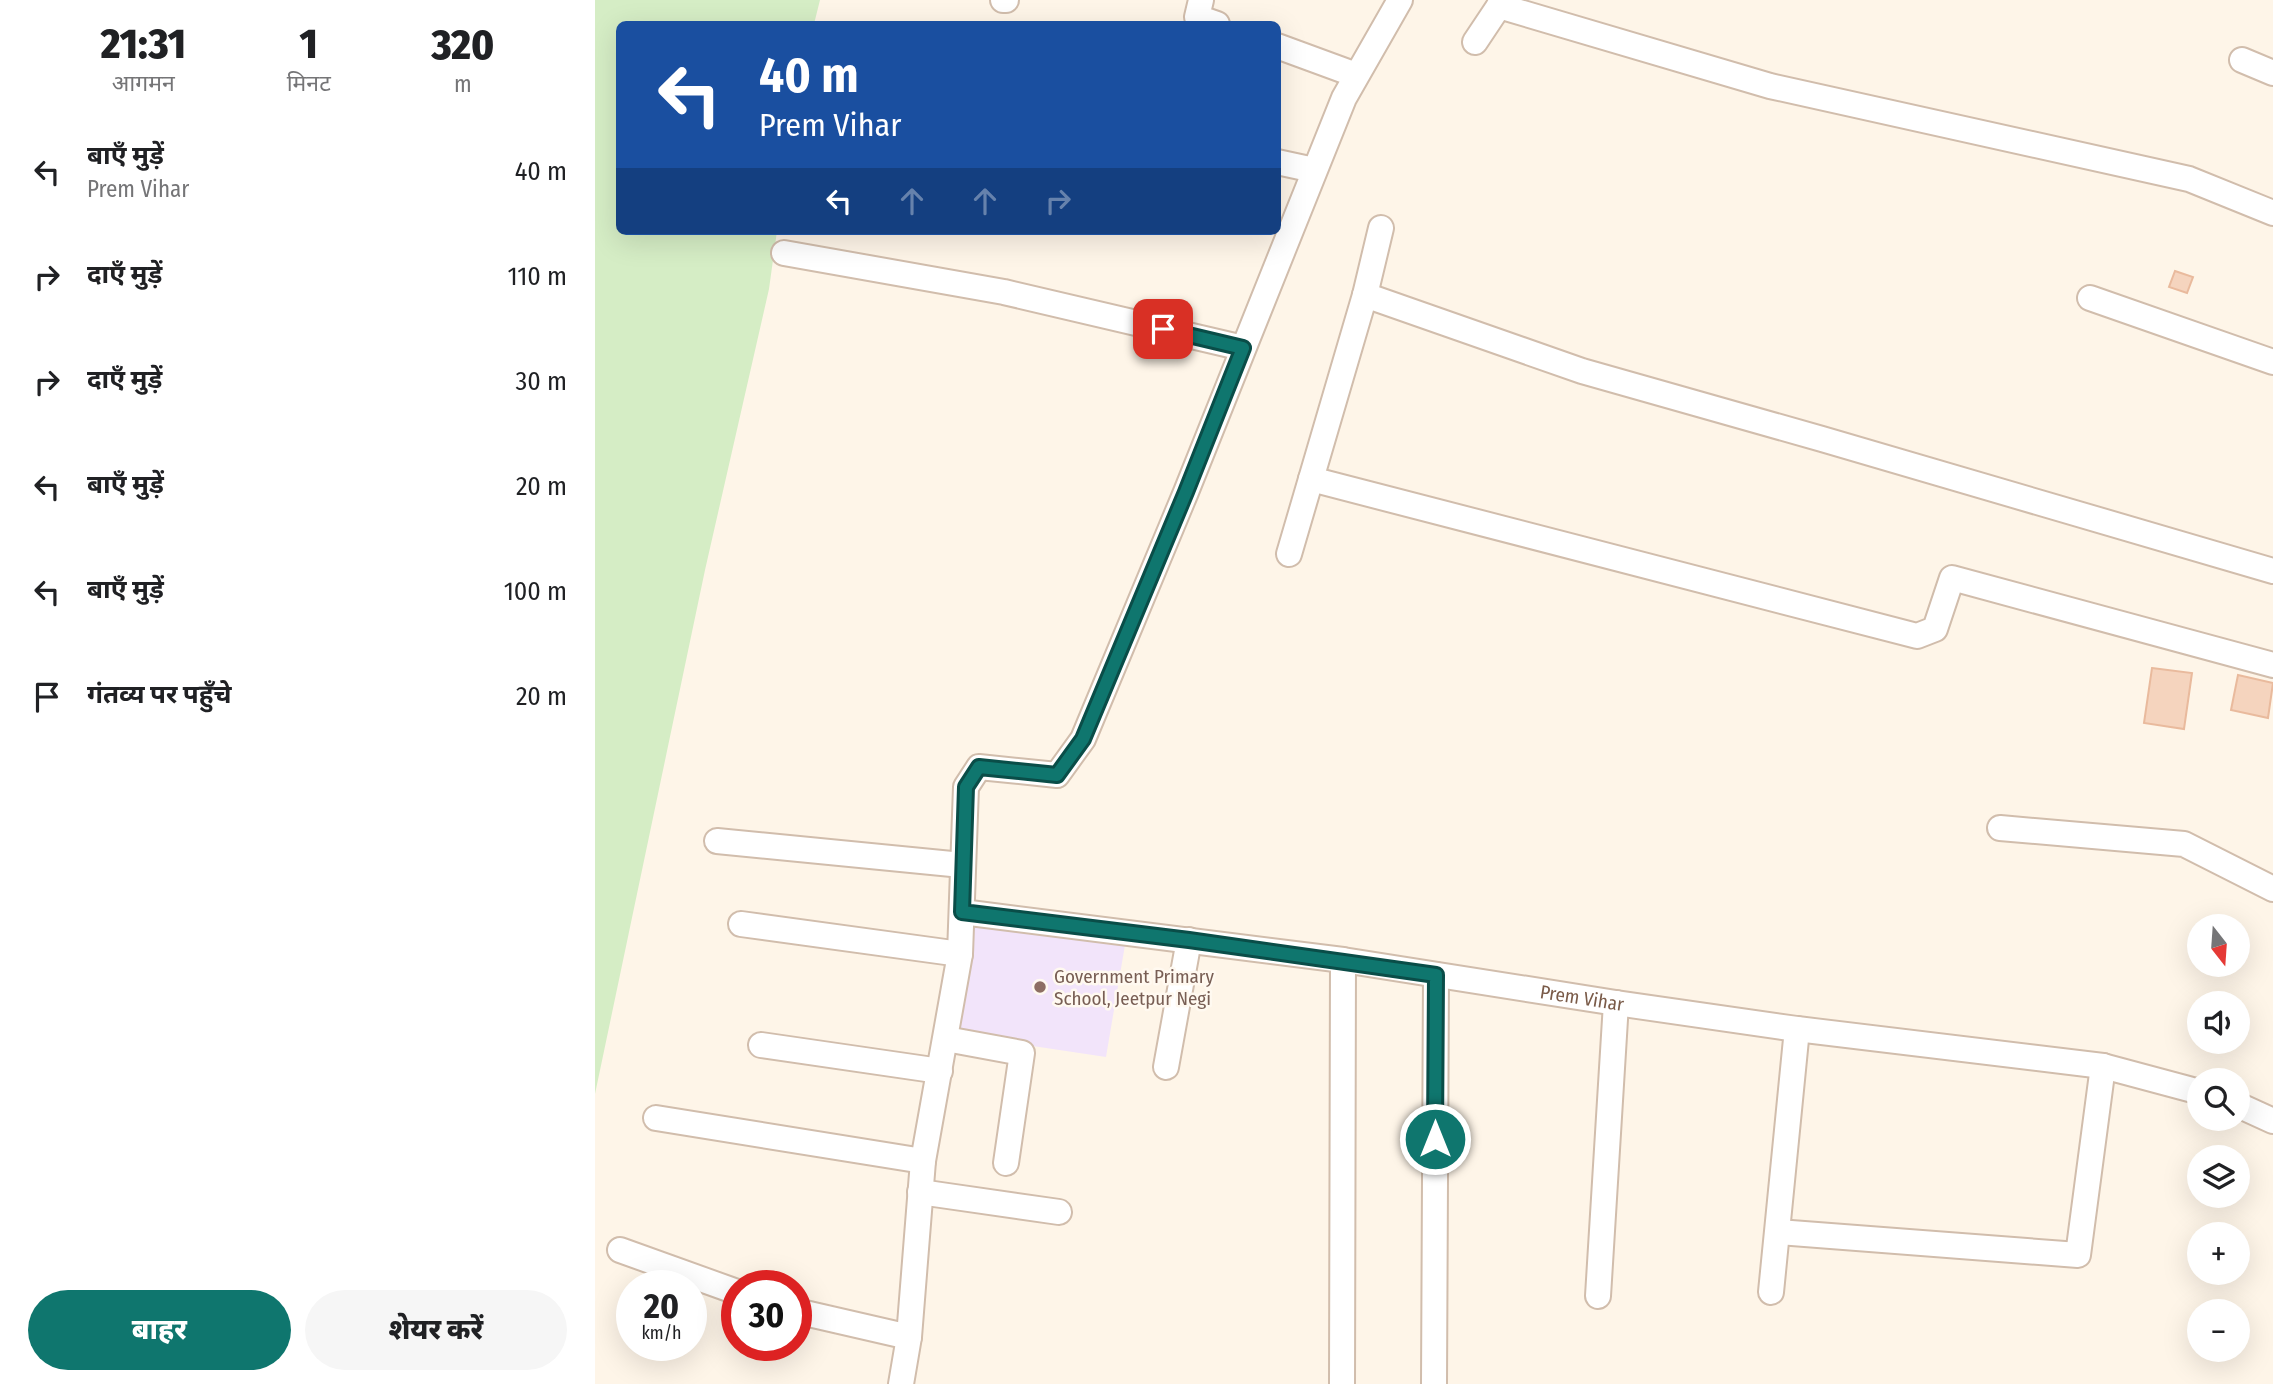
<!DOCTYPE html>
<html lang="hi">
<head>
<meta charset="utf-8">
<style>
	:root { --surface:#fff; --page:#f6f6f6; --text:#202124; --muted:#757577; --accent:#0f766e }
	body { margin:0; font-family:"Fira Sans Condensed","Noto Sans Devanagari",sans-serif; background:var(--page); color:var(--text); height:100vh; display:flex; flex-direction:column; font-size:26px; white-space:nowrap }
	* { box-sizing:border-box; margin:0 }
	p { font-size:23px; color:var(--muted) }
	.icon { flex:none; width:38px; height:38px; fill:none; stroke:currentColor; stroke-width:2; stroke-linecap:round; stroke-linejoin:round }
	.map { position:relative; flex:1; overflow:hidden }
	.sheet { display:flex; flex-direction:column; background:var(--surface); width:595px }
	.sheet>* { flex:none }
	.top-card { position:absolute; left:21px; top:21px; width:665px; height:214px; border-radius:10px; box-shadow:0 7px 28px #0002; background:#1a4fa0; color:#fff; overflow:hidden }
	.needle { width:46px; rotate:163deg }
	.buttons { position:absolute; left:1592px; top:914px; display:grid; gap:14px }
	.buttons a { display:grid; place-items:center; width:63px; height:63px; border-radius:50%; background:var(--surface); box-shadow:0 7px 28px #0002; font-size:35px }
	.speed { position:absolute; left:21px; top:1270px; display:flex; gap:14px; font-size:35px; font-weight:700; text-align:center }
	.speed>* { display:grid; place-content:center; width:91px; height:91px; border-radius:50%; background:var(--surface); box-shadow:0 7px 28px #0002; line-height:1 }
	.speed small { font-size:18px; font-weight:400 }
	.speed .limit { border:10px solid #d22; background:#fff; color:#111 }
	.pin { position:absolute; display:grid; place-items:center; width:60px; height:60px; color:#fff; margin:-30px; border-radius:14px; box-shadow:0 4px 10px #0006 }
	.me { position:absolute; width:77px; margin:-38px; rotate:0deg; stroke-linejoin:round; filter:drop-shadow(0 0 5px #0008) }
	.turn { display:flex; align-items:center; gap:24px; height:147px; padding:0 28px; font-size:32px }
	.turn .icon { width:91px; height:91px; stroke-width:2.5 }
	.turn b { display:block; font-size:49px; line-height:60px }
	.lanes { display:flex; align-items:center; height:66px; padding:0 28px; background:#0003; justify-content:center; gap:35px; direction:ltr }
	.lanes .off { opacity:.35 }
	.eta { display:flex; justify-content:space-evenly; align-items:center; height:119px; text-align:center }
	.eta b { font-size:42px; font-weight:800; line-height:49px }
	.button { display:flex; gap:14px; margin-top:auto; padding:14px 28px }
	.button a { flex:1; height:80px; border-radius:42px; background:var(--accent); color:#fff; font-size:28px; font-weight:800; line-height:80px; text-align:center }
	.button a+a { background:var(--page); color:var(--text) }
	ul { padding:0; list-style:none }
	li { display:flex; align-items:center; gap:21px; height:105px; padding:0 28px }
	li div { flex:1 }
	li b { display:block; font-size:26px }
	li em { font-style:normal }
	main { display:flex; flex:1; min-height:0 }
	.map>svg:first-child { display:block }
	.education { fill:#f2e4fa }
	.green { fill:#d5edc5 }
	.building { fill:#f5d4be; stroke:#e9ba9d; stroke-width:2 }
	.lines { fill:none; stroke-linecap:round; stroke-linejoin:round }
	.street-casing { stroke:#d1bdac; stroke-width:28 }
	.street { stroke:#fff; stroke-width:24 }
	.route-casing { stroke:#0a4d48; stroke-width:18 }
	.route { stroke:#0f766e; stroke-width:12 }
	.education-dot { fill:#8d6e63; stroke:#fff9f0; stroke-width:2.5 }
	.labels { text-anchor:middle; dominant-baseline:central; stroke-width:5; stroke-linejoin:round; paint-order:stroke }
	.education-label { font-size:19px; fill:#785e54; stroke:#fff9f0; text-anchor:start }
	.street-label { font-size:19px; fill:#7a5b49; stroke:#fff9f0 }
</style>
</head>
<body>
<main>
<section class="sheet">
<div class="eta">
<div><b>21:31</b><p>आगमन</p></div>
<div><b>1</b><p>मिनट</p></div>
<div><b>320</b><p>m</p></div>
</div>
<ul>
<li><svg class="icon" aria-label="left" viewBox="0 0 24 24"><path d="M17 20v-9H6M10 6l-5 5 5 5"/></svg><div><b>बाएँ मुड़ें</b><p>Prem Vihar</p></div><em>40 m</em></li>
<li><svg class="icon" aria-label="right" viewBox="0 0 24 24"><path d="M7 20v-9h11M14 6l5 5-5 5"/></svg><div><b>दाएँ मुड़ें</b></div><em>110 m</em></li>
<li><svg class="icon" aria-label="right" viewBox="0 0 24 24"><path d="M7 20v-9h11M14 6l5 5-5 5"/></svg><div><b>दाएँ मुड़ें</b></div><em>30 m</em></li>
<li><svg class="icon" aria-label="left" viewBox="0 0 24 24"><path d="M17 20v-9H6M10 6l-5 5 5 5"/></svg><div><b>बाएँ मुड़ें</b></div><em>20 m</em></li>
<li><svg class="icon" aria-label="left" viewBox="0 0 24 24"><path d="M17 20v-9H6M10 6l-5 5 5 5"/></svg><div><b>बाएँ मुड़ें</b></div><em>100 m</em></li>
<li><svg class="icon" aria-label="arrive" viewBox="0 0 24 24"><path d="M6 21V4h12l-3 4 3 4H6"/></svg><div><b>गंतव्य पर पहुँचे</b></div><em>20 m</em></li>
</ul>
<div class="button"><a>बाहर</a><a>शेयर करें</a></div>
</section>
<div class="map">
<svg width="1678" height="1384" viewBox="0 0 1678 1384">
	<rect width="100%" height="100%" fill="#fef5e8"/>
	<polygon class="education" points="380,925 531,939 511,1057 358,1034"/>
	<polygon class="green" points="0,0 225,0 219,24 24,24 24,231 182,231 174,289 110,570 0,1094"/>
	<g class="building">
		<polygon points="1580,271 1598,277 1592,293 1574,287"/>
		<polygon points="1557,668 1597,673 1589,729 1549,723"/>
		<polygon points="1643,675 1678,683 1673,718 1636,710"/>
	</g>
	<g class="lines">
		<g class="street-casing">
			<g id="street">
				<polyline points="408,0 411,0"/>
				<polyline points="606,0 602,17 622,24"/>
				<polyline points="904,6 1175,86 1594,179 1678,213"/>
				<polyline points="880,42 908,0"/>
				<polyline points="682,46 761,75"/>
				<polyline points="1647,60 1678,73"/>
				<polyline points="682,162 719,170"/>
				<polyline points="189,253 409,292 648,348"/>
				<polyline points="770,295 987,371 1227,439 1678,571"/>
				<polyline points="1495,298 1678,362"/>
				<polyline points="716,479 1322,636 1340,629 1357,578 1678,665"/>
				<polyline points="694,554 770,295 786,228"/>
				<polyline points="1405,828 1589,844 1678,889"/>
				<polyline points="122,841 367,865"/>
				<path id="s1" d="M367,912l381,48 273,43 181,26 306,37 97,26"/>
				<polyline points="146,924 365,954"/>
				<polyline points="351,1039 427,1053 411,1163"/>
				<polyline points="166,1045 345,1071"/>
				<polyline points="571,1067 594,940"/>
				<polyline points="1643,1105 1678,1121"/>
				<polyline points="61,1118 328,1161"/>
				<polyline points="325,1192 464,1212"/>
				<polyline points="1183,1232 1483,1255 1508,1066"/>
				<polyline points="25,1250 142,1292"/>
				<polyline points="1176,1292 1202,1029"/>
				<polyline points="1003,1296 1021,1003"/>
				<polyline points="201,1311 314,1337"/>
				<polyline points="306,1384 314,1337 328,1161 365,954 371,787 384,767 462,775 488,739 591,492 749,98 805,0"/>
				<polyline points="747,1384 748,960"/>
				<polyline points="839,1384 841,975"/>
			</g>
		</g>
		<use href="#street" class="street"/>
	</g>
	<g class="lines">
		<g class="route-casing">
			<polyline id="route" points="568,329 648,348 591,492 488,739 462,775 384,767 371,787 367,912 594,940 841,975 840,1139"/>
		</g>
		<use href="#route" class="route"/>
	</g>
	<circle class="education-dot" cx="445" cy="987" r="7"/>
	<g class="labels">
		<g class="education-label">
			<text x="459" y="976">Government Primary<tspan x="459" dy="22">School, Jeetpur Negi</tspan></text>
		</g>
		<g class="street-label">
			<text stroke="none"><textPath href="#s1" startOffset="626">Prem Vihar</textPath></text>
		</g>
	</g>
</svg>
<div class="buttons">
<a><svg class="needle" viewBox="-14 -14 28 28"><path d="M0-13l5 13h-10z" fill="#e53935"/><path d="M0 13l5-13h-10z" fill="#757577"/></svg></a>
<a><svg class="icon" aria-label="sound" viewBox="0 0 24 24"><path d="M4 9h4l5-4v14l-5-4H4zM17 9q2 3 0 6"/></svg></a>
<a><svg class="icon" aria-label="search" viewBox="0 0 24 24"><circle cx="10" cy="10" r="6"/><path d="M15 15l6 6"/></svg></a>
<a><svg class="icon" aria-label="layers" viewBox="0 0 24 24"><path d="M12 4l9 5-9 5-9-5zM3 14l9 5 9-5"/></svg></a>
<a>+</a>
<a>−</a>
</div>
<div class="speed"><div>20<small>km/h</small></div><div class="limit">30</div></div>
<div class="pin" style="left:568px;top:329px;background:#d93025"><svg class="icon" aria-label="arrive" viewBox="0 0 24 24"><path d="M6 21V4h12l-3 4 3 4H6"/></svg></div>
<svg class="me" style="left:840px;top:1139px" viewBox="-20 -20 40 40"><circle r="17" fill="#0f766e" stroke="#fff" stroke-width="3"/><path d="M0-11L8 9 0 5-8 9z" fill="#fff"/></svg>
<div class="top-card">
<div class="turn"><svg class="icon" aria-label="left" viewBox="0 0 24 24"><path d="M17 20v-9H6M10 6l-5 5 5 5"/></svg><div><b>40 m</b>Prem Vihar</div></div>
<div class="lanes"><svg class="icon" aria-label="left" viewBox="0 0 24 24"><path d="M17 20v-9H6M10 6l-5 5 5 5"/></svg><svg class="icon off" aria-label="ahead" viewBox="0 0 24 24"><path d="M12 20V5M6 11l6-6 6 6"/></svg><svg class="icon off" aria-label="ahead" viewBox="0 0 24 24"><path d="M12 20V5M6 11l6-6 6 6"/></svg><svg class="icon off" aria-label="right" viewBox="0 0 24 24"><path d="M7 20v-9h11M14 6l5 5-5 5"/></svg></div>
</div>
</div>
</main>
</body>
</html>
